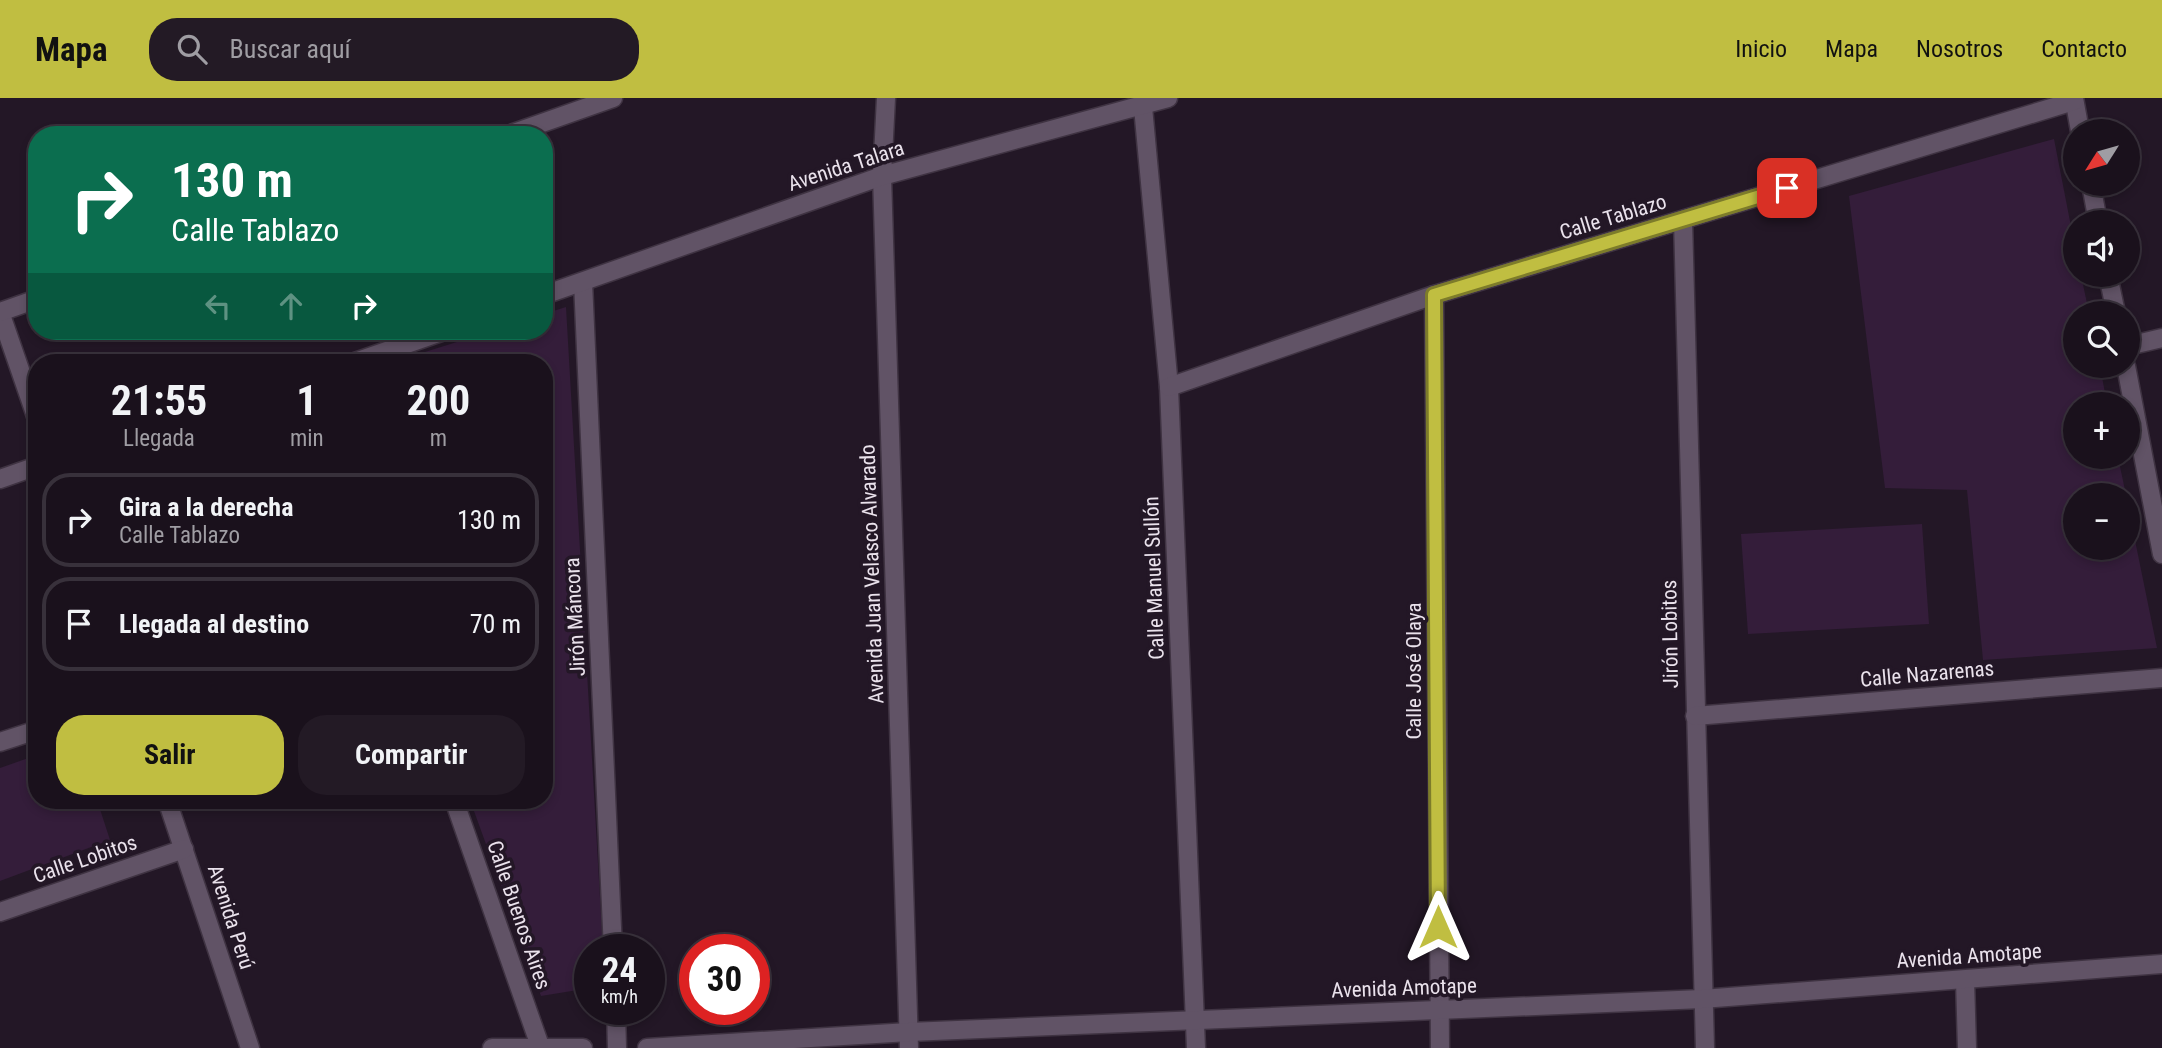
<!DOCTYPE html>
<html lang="es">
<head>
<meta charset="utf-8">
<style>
	:root { --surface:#1a111c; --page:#231a25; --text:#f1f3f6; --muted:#9f9da3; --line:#38313b; --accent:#c0be41 }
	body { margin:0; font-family:"Roboto Condensed",sans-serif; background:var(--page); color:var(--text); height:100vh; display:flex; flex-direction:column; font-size:26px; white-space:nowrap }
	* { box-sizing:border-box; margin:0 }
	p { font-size:23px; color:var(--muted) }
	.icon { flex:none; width:38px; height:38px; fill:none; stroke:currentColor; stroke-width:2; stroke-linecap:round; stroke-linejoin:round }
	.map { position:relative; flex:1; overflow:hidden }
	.side { position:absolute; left:28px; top:256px; width:525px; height:455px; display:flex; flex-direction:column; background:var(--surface); border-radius:28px; box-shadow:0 4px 10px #0003,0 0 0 2px var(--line) }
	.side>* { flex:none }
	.guide { position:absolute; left:28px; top:28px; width:525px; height:214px; border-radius:28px; box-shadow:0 4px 10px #0003,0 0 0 2px var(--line); background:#0b6e4f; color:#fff; overflow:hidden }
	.needle { width:46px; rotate:233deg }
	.fabs { position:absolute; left:2063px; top:21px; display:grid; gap:14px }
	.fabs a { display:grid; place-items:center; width:77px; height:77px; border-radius:50%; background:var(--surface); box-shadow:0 4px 10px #0003,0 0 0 2px var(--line); font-size:35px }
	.speed { position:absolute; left:574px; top:836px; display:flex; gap:14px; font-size:35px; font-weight:700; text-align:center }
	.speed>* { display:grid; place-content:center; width:91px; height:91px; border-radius:50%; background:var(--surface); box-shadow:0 4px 10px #0003,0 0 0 2px var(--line); line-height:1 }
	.speed small { font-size:18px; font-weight:400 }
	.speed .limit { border:10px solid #d22; background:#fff; color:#111 }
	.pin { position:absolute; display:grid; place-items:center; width:60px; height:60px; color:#fff; margin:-30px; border-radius:14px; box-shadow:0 4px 10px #0006 }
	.me { position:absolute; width:77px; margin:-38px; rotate:0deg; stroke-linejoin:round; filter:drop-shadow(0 0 5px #0008) }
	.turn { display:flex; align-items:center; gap:24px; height:147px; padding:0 28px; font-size:32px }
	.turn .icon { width:91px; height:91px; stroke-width:2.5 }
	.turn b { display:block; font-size:49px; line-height:60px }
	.lanes { display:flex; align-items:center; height:66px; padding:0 28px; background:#0003; justify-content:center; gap:35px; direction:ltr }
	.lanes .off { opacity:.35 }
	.eta { display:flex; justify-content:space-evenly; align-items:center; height:119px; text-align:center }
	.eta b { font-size:42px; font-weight:700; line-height:49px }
	.button { display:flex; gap:14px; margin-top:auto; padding:14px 28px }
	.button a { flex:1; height:80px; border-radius:28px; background:var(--accent); color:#111; font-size:28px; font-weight:700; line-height:80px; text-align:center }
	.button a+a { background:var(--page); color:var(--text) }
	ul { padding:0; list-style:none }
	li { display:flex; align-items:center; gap:21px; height:94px; margin:0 14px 10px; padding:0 14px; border:4px solid var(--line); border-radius:28px }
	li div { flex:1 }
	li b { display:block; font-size:26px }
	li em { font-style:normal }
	header { display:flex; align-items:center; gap:42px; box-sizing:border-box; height:98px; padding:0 35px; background:var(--accent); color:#111 }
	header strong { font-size:33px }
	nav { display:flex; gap:38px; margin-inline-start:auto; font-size:24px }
	.search { width:490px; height:63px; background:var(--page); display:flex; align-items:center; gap:18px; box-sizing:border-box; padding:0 24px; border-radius:28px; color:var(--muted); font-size:26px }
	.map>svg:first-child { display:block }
	.green { fill:#341d3a }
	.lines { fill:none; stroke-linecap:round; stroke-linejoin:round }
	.minor-casing { stroke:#3f3342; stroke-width:21 }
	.minor { stroke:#615366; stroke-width:18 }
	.route-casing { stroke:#7d7c2a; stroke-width:18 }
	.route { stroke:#c0be41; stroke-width:12 }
	.labels { text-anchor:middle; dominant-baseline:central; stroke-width:7; stroke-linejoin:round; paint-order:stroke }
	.street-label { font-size:21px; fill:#eae2ec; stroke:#231726 }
</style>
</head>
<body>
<header>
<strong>Mapa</strong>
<div class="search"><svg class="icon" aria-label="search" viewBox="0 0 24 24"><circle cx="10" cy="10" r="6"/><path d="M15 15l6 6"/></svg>Buscar aquí</div>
<nav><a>Inicio</a><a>Mapa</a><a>Nosotros</a><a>Contacto</a></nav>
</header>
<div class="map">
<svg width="2162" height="950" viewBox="0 0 2162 950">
	<rect width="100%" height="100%" fill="#231726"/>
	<g class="green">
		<polygon points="2054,41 2075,149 2076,177 2081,177 2089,215 2076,215 2076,268 2100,268 2107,306 2076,306 2076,359 2118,359 2126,397 2076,397 2076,450 2128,450 2128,408 2157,550 1983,562 1967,392 1885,390 1849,98"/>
		<polygon points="566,209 603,852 590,852 590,890 541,898 470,702 544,702 544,264 393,264 492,233 544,233 544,216"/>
		<polygon points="1922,426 1929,526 1748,536 1741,436"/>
		<polygon points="37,657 37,702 97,702 110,742 0,783 0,670"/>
	</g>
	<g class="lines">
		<g class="minor-casing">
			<g id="minor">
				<polyline points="886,0 882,78 909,950"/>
				<polyline points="2074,0 2080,33"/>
				<polyline points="1143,9 1169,289 1196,950"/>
				<polyline points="508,37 613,0"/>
				<polyline points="2091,86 2098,124"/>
				<polyline points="1683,122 1705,950"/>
				<polyline points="2108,177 2116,215"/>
				<polyline points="583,184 613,852"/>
				<polyline points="544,197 882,78 1168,0"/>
				<polyline points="1434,197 1440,950"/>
				<polyline points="0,214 37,321"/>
				<polyline points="0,214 37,201"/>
				<polyline points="2128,248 2162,240"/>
				<polyline points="355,264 444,233"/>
				<polyline points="2126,268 2162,456"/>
				<polyline points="1169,289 1434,197 2074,3"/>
				<polyline points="0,381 37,368"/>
				<polyline points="1695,618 2162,580"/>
				<polyline points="0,644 37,632"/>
				<polyline points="167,702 250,950"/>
				<polyline points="454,702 540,948"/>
				<polyline points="0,814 184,751"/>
				<polyline points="1965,882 1967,950"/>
				<polyline points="616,912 617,950"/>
				<polyline points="492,950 583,950"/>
				<polyline points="647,950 909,934 1702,901 2162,866"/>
			</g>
		</g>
		<use href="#minor" class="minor"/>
	</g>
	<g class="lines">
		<g class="route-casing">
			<polyline id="route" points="1438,829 1434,197 1787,90"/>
		</g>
		<use href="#route" class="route"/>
	</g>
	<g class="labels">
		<g class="street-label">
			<text transform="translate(846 68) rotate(-18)">Avenida Talara</text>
			<text transform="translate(1613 119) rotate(-17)">Calle Tablazo</text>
			<text transform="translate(872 476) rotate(-92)">Avenida Juan Velasco Alvarado</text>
			<text transform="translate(1154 480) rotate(-92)">Calle Manuel Sullón</text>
			<text transform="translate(575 519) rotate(-93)">Jirón Máncora</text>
			<text transform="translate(1670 536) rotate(-91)">Jirón Lobitos</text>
			<text transform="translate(1414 573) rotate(-90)">Calle José Olaya</text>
			<text transform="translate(1927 576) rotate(-5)">Calle Nazarenas</text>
			<text transform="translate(85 761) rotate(-19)">Calle Lobitos</text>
			<text transform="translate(519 817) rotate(71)">Calle Buenos Aires</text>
			<text transform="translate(231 819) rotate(72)">Avenida Perú</text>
			<text transform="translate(1969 858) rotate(-4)">Avenida Amotape</text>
			<text transform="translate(1404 890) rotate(-2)">Avenida Amotape</text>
		</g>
	</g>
</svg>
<div class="fabs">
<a><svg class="needle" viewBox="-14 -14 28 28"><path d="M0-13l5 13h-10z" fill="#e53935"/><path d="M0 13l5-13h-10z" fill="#9f9da3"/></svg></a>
<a><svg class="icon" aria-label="sound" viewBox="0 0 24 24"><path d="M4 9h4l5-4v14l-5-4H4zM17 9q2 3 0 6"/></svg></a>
<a><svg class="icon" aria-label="search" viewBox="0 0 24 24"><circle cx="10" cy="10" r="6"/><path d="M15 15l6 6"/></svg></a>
<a>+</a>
<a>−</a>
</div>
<div class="speed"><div>24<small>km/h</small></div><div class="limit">30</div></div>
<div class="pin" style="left:1787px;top:90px;background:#d93025"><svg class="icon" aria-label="arrive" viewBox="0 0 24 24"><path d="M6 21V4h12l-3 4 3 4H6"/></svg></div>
<svg class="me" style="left:1438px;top:829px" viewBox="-20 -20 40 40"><path d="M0-17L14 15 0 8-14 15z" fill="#c0be41" stroke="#fff" stroke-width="4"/></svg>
<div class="guide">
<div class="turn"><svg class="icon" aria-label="right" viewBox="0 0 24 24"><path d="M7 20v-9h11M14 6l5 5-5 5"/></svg><div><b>130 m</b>Calle Tablazo</div></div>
<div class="lanes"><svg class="icon off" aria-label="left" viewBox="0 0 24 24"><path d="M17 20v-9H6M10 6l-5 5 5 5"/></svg><svg class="icon off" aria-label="ahead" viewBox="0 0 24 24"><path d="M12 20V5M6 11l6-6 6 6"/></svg><svg class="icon" aria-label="right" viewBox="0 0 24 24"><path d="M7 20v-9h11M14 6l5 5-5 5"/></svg></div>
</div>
<section class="side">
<div class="eta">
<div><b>21:55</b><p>Llegada</p></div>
<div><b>1</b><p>min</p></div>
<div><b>200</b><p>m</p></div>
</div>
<ul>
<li><svg class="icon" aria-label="right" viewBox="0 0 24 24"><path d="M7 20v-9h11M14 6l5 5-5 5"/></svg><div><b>Gira a la derecha</b><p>Calle Tablazo</p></div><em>130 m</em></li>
<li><svg class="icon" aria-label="arrive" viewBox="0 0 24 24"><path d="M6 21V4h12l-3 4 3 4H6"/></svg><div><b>Llegada al destino</b></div><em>70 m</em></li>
</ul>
<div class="button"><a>Salir</a><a>Compartir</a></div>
</section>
</div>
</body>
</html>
